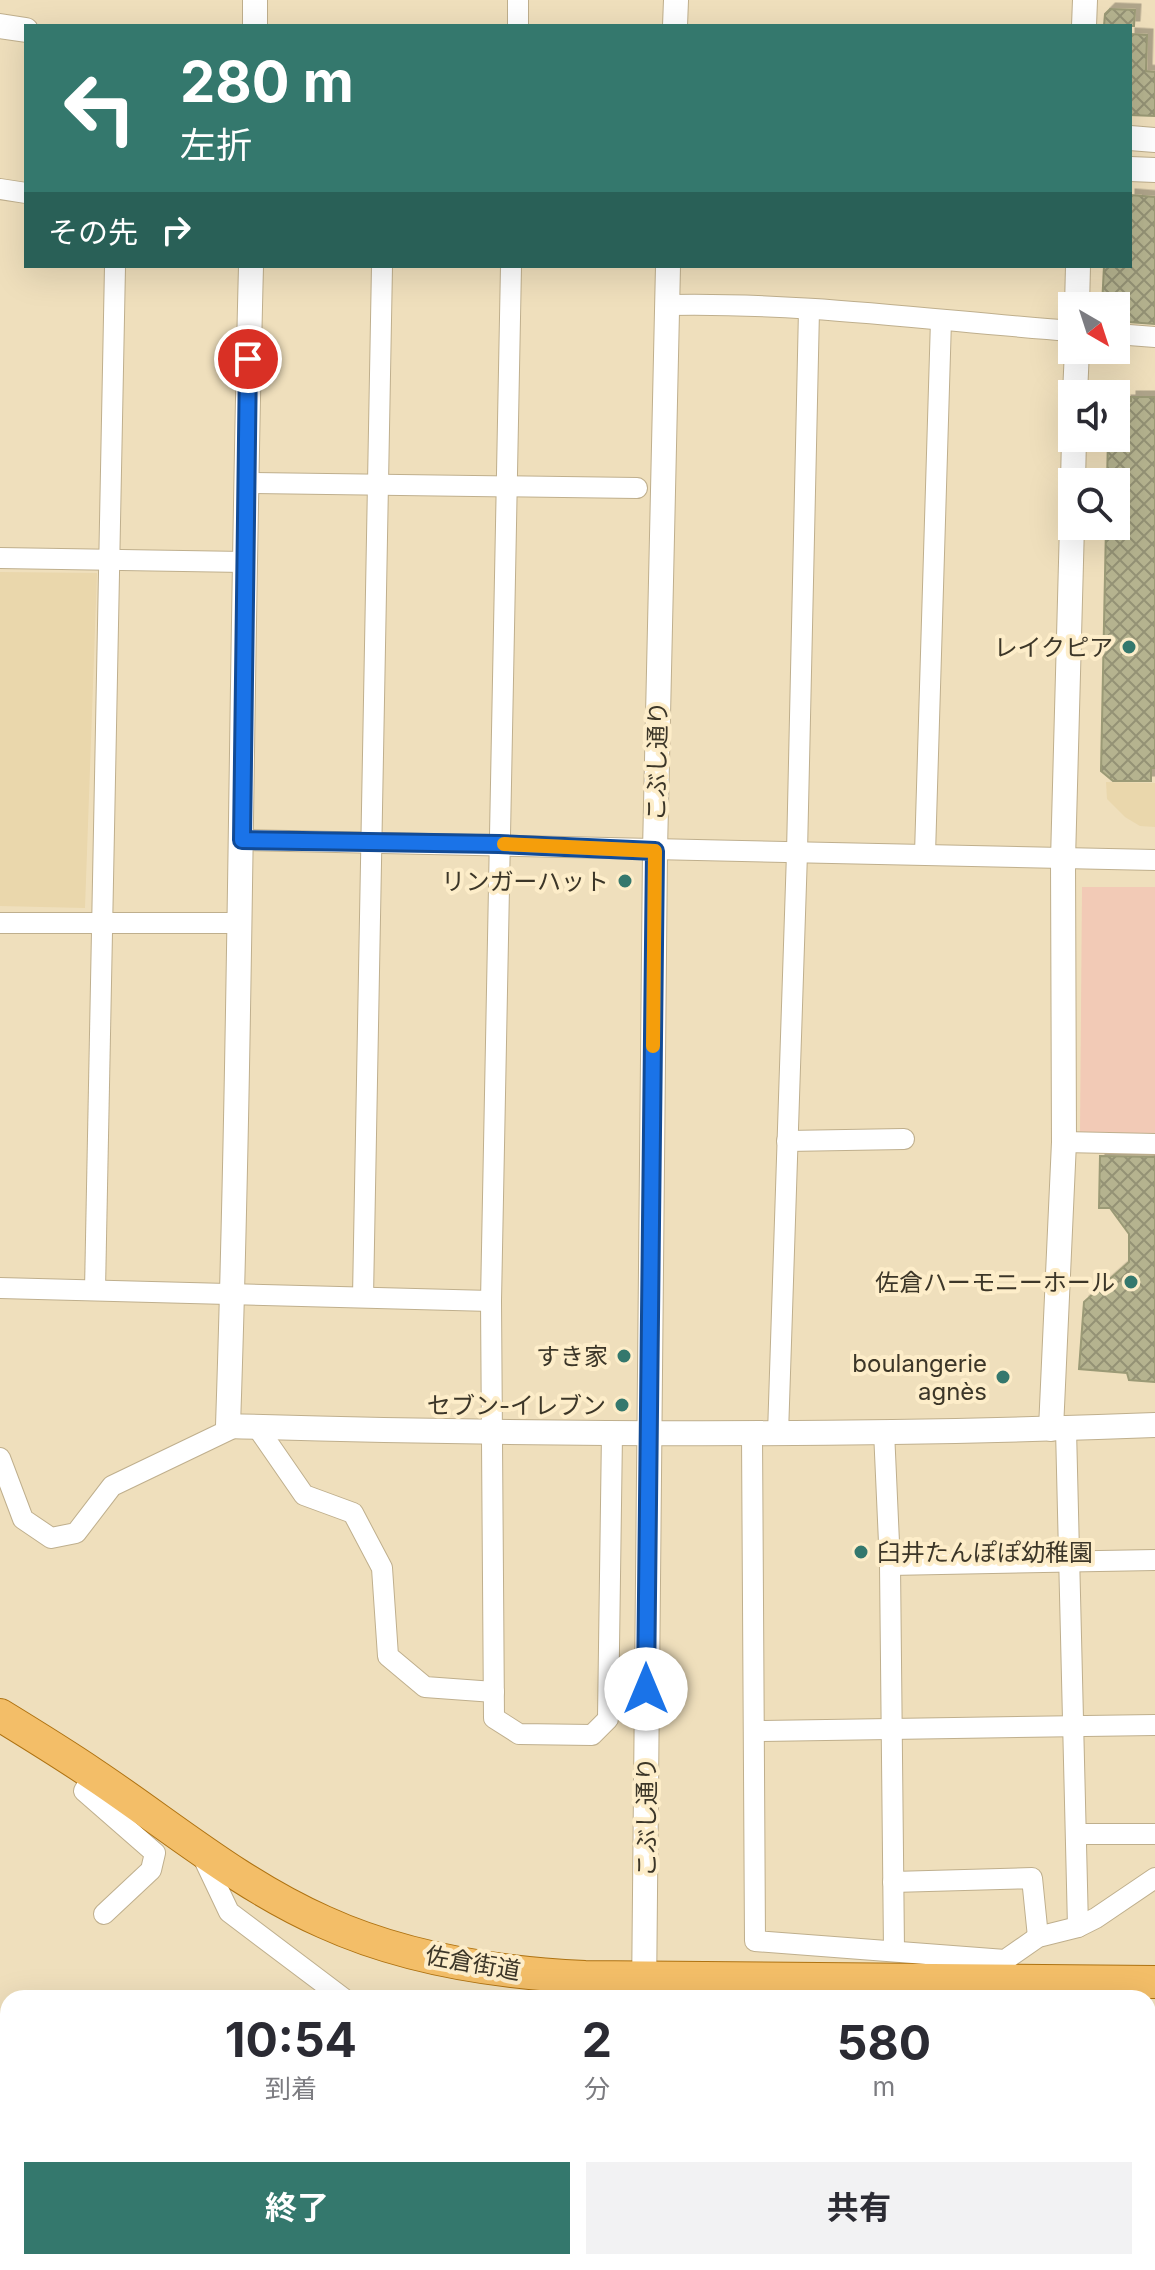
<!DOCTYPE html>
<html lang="ja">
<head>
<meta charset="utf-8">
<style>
	:root { --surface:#fff; --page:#f2f2f3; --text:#2b2b33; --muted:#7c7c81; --accent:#34786d }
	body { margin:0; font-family:Inter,"Noto Sans JP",sans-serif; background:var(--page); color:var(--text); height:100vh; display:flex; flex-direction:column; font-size:30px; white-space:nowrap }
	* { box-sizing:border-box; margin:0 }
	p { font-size:26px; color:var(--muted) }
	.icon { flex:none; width:44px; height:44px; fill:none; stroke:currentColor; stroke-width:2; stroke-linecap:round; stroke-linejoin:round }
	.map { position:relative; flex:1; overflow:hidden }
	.drawer { position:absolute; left:0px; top:1990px; width:1156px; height:280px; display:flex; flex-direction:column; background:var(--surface); border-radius:24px 24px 0 0; box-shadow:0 8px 32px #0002 }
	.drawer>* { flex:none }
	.banner { position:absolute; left:24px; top:24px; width:1108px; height:244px; border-radius:0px; box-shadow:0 8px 32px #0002; background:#34786d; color:#fff; overflow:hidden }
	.needle { width:52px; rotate:141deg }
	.controls { position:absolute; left:1058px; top:292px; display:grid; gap:16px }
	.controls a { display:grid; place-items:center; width:72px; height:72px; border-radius:0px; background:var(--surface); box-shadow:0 8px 32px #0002; font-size:40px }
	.pin { position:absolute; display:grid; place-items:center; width:68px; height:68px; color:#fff; margin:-34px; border:4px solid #fff; border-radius:50%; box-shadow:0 2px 8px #0007 }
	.me { position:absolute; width:88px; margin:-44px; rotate:0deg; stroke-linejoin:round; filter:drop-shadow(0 0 6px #0008) }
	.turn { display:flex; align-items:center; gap:28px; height:168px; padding:0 24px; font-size:36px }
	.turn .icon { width:104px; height:104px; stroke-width:2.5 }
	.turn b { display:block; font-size:56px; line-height:68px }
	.then { display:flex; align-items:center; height:76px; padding:0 24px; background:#0003; gap:16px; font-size:30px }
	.eta { display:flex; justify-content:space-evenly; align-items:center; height:136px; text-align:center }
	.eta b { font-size:48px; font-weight:700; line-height:56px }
	.primary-button { display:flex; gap:16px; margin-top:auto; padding:16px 24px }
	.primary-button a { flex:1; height:92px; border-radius:0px; background:var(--accent); color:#fff; font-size:32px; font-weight:700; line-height:92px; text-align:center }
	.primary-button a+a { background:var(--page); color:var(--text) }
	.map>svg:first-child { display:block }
	.built { fill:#ead7ac }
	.green { fill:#f2cab6 }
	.building { fill:url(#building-cross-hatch); stroke:#9b9a76; stroke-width:2; filter:url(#shadow) }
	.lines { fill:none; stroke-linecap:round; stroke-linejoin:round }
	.minor-casing { stroke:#bfaf8d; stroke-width:22 }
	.tertiary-casing { stroke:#bfaf8d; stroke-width:26 }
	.primary-casing { stroke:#ae7211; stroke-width:34 }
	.minor { stroke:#fff; stroke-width:20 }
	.tertiary { stroke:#fff; stroke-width:24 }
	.primary { stroke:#f3be68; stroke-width:32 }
	.route-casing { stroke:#114b97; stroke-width:20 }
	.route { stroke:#1a73e8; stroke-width:14 }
	.slow { stroke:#f59e0b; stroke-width:14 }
	.poi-dot { fill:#34786d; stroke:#fdedc9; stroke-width:3 }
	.labels { text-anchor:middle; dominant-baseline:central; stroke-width:8; stroke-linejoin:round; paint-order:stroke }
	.poi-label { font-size:24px; fill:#3c3628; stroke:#fdedc9; text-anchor:end }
	.street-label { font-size:24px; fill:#3c3628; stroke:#fdedc9 }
</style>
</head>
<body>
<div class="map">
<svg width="1155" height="2270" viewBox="0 0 1155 2270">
	<defs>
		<pattern id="building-cross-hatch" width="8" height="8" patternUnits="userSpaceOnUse" patternTransform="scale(2)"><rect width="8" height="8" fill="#b5b38f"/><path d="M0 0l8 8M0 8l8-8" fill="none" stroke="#949275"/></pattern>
		<filter id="shadow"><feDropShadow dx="5.5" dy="-5.5" stdDeviation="0" flood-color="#0004"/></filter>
	</defs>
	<rect width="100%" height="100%" fill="#efdfbc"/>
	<g class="built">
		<polygon points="0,572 97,573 85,908 0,906"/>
		<polygon points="1106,782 1155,783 1155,827 1140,826 1125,817 1107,799"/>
	</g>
	<polygon class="green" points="1082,887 1155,887 1155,1136 1080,1136"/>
	<g class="building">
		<polygon points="1110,9 1135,10 1134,26 1104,26 1105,14"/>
		<polygon points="1130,34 1147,35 1146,71 1155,72 1155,116 1130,115"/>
		<polygon points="1130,195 1155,197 1155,324 1116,321 1116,306 1102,306 1104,266 1130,266"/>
		<polygon points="1131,397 1155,397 1155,768 1151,768 1151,781 1113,781 1101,771 1106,526 1116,526 1116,482 1107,482 1108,438 1116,438 1116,407 1126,407 1126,401 1131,401"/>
		<polygon points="1100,1156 1155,1157 1155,1382 1129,1380 1127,1373 1079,1369 1084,1302 1129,1262 1129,1234 1110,1208 1099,1208"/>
	</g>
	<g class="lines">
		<g class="minor-casing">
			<g id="minor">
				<polyline points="518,26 518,0"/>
				<polyline points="0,189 26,193"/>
				<polyline points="511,266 491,1301 494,1718 519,1734 592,1735 608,1719 612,1433"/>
				<path d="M666,305c135,-3 271,16 406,26"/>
				<polyline points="1116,334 1155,337"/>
				<polyline points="245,483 637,488"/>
				<polyline points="0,558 244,562"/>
				<polyline points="242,840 1155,860"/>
				<polyline points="925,854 941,320"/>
				<polyline points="0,923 239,923"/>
				<polyline points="787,1141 904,1139"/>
				<polyline points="1064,1142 1155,1144"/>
				<polyline points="0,1288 491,1301"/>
				<polyline points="95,1290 115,266"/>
				<polyline points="363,1297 382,266"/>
				<polyline points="257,1427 304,1495 353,1513 382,1568 388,1656 425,1687 494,1692"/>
				<polyline points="1066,1429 1078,1927"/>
				<polyline points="884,1431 890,1565 894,1950"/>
				<polyline points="752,1434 755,1941 1005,1960 1038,1937 1078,1927 1096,1918 1155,1878"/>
				<polyline points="778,1434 797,853 809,310"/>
				<polyline points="0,1458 23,1519 51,1538 76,1533 112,1486 235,1427"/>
				<polyline points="890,1565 1155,1560"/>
				<polyline points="754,1731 1155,1725"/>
				<polyline points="94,1774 84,1791 155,1853 151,1870 104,1914"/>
				<polyline points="1078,1834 1155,1834"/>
				<polyline points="201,1853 229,1912 343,1998"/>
				<polyline points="893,1882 1032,1878 1038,1937"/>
				<polyline points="0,2134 8,2127"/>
				<polyline points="0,2196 8,2203"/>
				<polyline points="75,2262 84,2270"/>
				<polyline points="167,2270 174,2262"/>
				<polyline points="281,2270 283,2262"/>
				<polyline points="444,2270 454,2262"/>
				<polyline points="920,2270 988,2262"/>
			</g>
		</g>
		<g class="tertiary-casing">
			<g id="tertiary">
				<polyline points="0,26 26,30"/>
				<polyline points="255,26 255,0"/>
				<polyline points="675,26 676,0"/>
				<polyline points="1084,26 1085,0"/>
				<polyline points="1130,138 1155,140"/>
				<polyline points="1130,169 1155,170"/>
				<path d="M251,266c-10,387 -10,774 -23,1160 309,9 618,11 927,-1"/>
				<polyline points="1077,306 1078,266"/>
				<polyline points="1075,394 1077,350"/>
				<polyline points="1073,482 1074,438"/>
				<polyline points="1051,1429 1064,1142 1063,860 1072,525"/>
				<polyline points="644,1998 655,851 668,266"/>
				<polyline points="634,2270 634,2262"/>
			</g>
		</g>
		<g class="primary-casing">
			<path id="primary" d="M0,1715c31,19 62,38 93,59 75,50 147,111 231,148 81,37 173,51 261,55l570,5"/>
		</g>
		<use href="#minor" class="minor"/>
		<use href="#tertiary" class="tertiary"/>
		<use href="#primary" class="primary"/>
	</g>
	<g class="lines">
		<g class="route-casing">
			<polyline id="route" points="248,359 242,840 499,844 655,851 646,1689"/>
		</g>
		<use href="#route" class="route"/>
		<polyline class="slow" points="504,844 655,851 653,1046"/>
	</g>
	<g class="poi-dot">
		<circle cx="1129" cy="647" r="8"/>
		<circle cx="625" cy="881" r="8"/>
		<circle cx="1131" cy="1282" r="8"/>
		<circle cx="624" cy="1356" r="8"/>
		<circle cx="1003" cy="1377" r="8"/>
		<circle cx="622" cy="1405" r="8"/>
		<circle cx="861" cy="1552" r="8"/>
	</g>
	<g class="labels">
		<g class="poi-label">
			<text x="1113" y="647">レイクピア</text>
			<text x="609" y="881">リンガーハット</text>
			<text x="1115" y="1282">佐倉ハーモニーホール</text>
			<text x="608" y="1356">すき家</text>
			<text x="987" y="1363">boulangerie<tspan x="987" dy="28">agnès</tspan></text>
			<text x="606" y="1405">セブン-イレブン</text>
			<text x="877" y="1552" text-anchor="start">臼井たんぽぽ幼稚園</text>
		</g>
		<g class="street-label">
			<text transform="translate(657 761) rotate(-89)">こぶし通り</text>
			<text transform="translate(646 1817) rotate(-90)">こぶし通り</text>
			<text transform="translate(473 1963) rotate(10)">佐倉街道</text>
		</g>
	</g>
</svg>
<div class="controls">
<a><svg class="needle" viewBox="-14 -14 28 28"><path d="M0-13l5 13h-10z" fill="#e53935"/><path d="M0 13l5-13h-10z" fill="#7c7c81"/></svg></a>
<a><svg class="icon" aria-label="sound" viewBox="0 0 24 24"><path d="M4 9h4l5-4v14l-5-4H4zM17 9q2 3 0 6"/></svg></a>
<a><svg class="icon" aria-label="search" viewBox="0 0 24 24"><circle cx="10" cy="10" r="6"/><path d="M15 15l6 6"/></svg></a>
</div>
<div class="pin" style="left:248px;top:359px;background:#d93025"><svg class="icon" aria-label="arrive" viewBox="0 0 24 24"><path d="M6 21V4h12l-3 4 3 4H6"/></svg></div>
<svg class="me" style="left:646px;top:1689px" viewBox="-20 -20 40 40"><circle r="19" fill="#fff"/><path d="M0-13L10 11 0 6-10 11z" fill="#1a73e8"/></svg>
<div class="banner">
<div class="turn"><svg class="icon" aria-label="left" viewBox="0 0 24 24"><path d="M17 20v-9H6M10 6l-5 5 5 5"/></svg><div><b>280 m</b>左折</div></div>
<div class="then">その先<svg class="icon" aria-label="right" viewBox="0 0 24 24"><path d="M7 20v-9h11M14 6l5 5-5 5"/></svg></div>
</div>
<section class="drawer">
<div class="eta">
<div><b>10:54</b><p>到着</p></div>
<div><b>2</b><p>分</p></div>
<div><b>580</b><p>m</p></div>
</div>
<div class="primary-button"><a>終了</a><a>共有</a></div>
</section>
</div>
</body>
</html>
